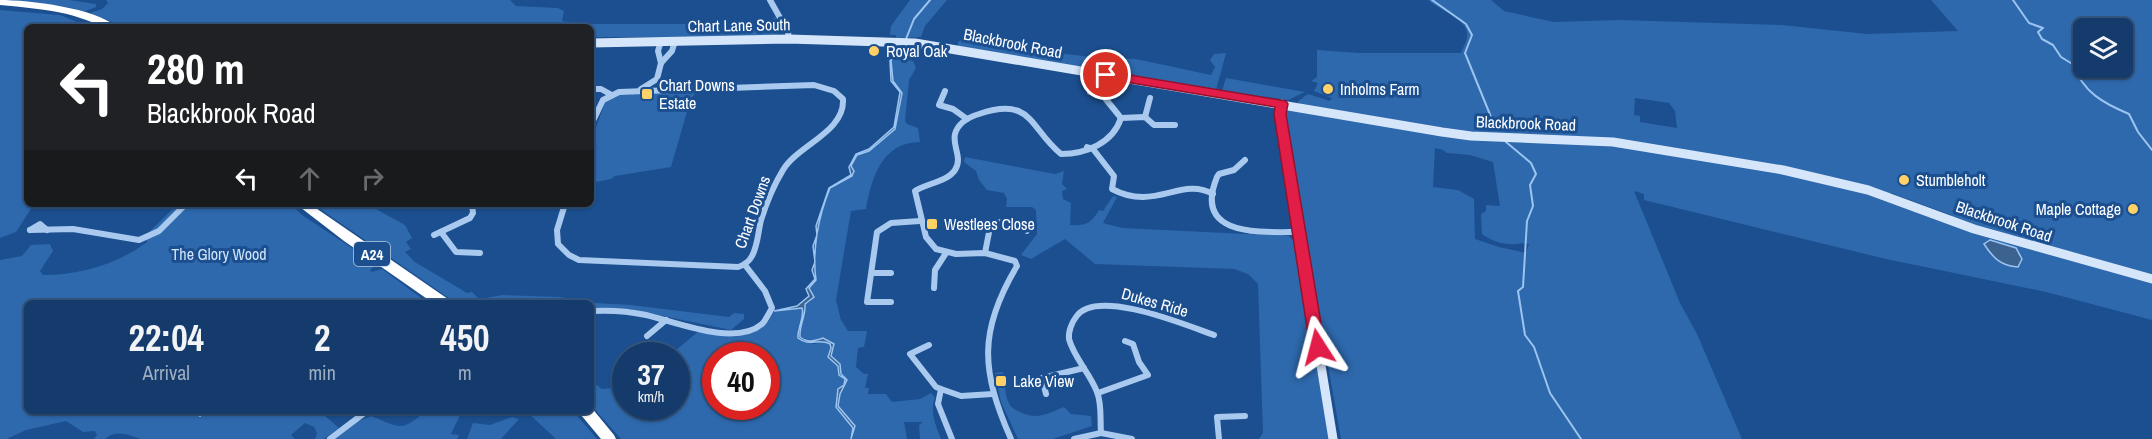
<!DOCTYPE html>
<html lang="en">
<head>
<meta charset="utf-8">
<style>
	:root { --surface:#143b6b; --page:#1d4271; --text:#f1f3f6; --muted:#9dadc1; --line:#33557e }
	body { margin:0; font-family:"Archivo Narrow",sans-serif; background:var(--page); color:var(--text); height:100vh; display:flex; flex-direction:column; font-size:22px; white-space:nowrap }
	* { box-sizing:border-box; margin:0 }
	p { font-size:20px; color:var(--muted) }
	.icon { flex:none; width:33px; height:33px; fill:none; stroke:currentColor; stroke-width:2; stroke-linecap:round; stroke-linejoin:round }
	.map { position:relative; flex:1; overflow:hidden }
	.side { position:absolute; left:24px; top:300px; width:570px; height:114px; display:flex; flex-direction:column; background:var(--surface); border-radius:9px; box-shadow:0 2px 4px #0004,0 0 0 2px var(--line) }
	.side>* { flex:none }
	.guide { position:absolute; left:24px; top:24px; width:570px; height:183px; border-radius:9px; box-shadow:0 2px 4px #0004,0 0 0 2px var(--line); background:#202124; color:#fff; overflow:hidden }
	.tools { position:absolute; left:2073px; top:18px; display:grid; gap:12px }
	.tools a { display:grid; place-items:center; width:60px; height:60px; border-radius:9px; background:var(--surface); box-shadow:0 2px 4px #0004,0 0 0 2px var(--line); font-size:30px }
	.speed { position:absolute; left:612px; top:342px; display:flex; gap:12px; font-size:30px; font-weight:700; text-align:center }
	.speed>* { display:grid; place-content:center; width:78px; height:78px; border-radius:50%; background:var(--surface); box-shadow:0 2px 4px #0004,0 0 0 2px var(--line); line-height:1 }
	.speed small { font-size:15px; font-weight:400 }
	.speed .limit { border:9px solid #d22; background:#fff; color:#111 }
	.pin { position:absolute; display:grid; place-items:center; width:51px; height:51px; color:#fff; margin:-26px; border:3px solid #fff; border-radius:50%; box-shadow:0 2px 6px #0007 }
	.me { position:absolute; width:66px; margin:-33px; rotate:351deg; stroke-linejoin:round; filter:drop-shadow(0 0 4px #0008) }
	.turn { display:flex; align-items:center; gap:21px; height:126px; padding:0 24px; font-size:27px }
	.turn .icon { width:78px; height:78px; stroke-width:2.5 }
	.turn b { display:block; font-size:42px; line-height:51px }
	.lanes { display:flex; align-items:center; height:57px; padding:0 24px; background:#0003; justify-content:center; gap:30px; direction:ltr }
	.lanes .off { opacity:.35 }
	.eta { display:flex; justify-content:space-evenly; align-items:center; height:102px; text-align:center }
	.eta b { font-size:36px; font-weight:700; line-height:42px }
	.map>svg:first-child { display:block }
	.green { fill:#2e69ad; fill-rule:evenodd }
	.water { fill:#3c6290; stroke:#9cc4f0; stroke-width:1.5 }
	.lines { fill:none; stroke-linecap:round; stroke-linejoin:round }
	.stream { stroke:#9cc4f0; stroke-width:2 }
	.street { stroke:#a9c9ee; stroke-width:6 }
	.secondary { stroke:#d6e6fa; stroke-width:9 }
	.highway { fill:#fff; fill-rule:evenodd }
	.route { fill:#e11d48; stroke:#92132f; stroke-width:1.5 }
	.poi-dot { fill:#ffd166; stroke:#1b4f8f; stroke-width:2 }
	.labels { text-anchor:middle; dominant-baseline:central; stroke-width:6; stroke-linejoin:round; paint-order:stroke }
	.shield { fill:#1b4f8f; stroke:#bbcadd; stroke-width:1.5 }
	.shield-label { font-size:15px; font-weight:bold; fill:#fff }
	.street-label { font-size:16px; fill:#fff; stroke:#1b4f8f }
	.poi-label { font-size:16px; fill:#fff; stroke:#1b4f8f; text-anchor:start }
	.park-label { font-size:16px; fill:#cfe3fa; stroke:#1b4f8f }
</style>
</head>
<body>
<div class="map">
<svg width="2152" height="439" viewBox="0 0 2152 439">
	<rect width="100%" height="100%" fill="#1b4f8f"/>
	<g class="green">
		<polygon points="1,0 69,0 96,4 96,7 83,12"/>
		<polygon points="106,0 510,0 516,6 558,8 564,11 562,21 584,24 768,24 775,17 780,26 780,33 773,37 591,37 591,27 125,27 90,13 102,9 108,3"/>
		<polygon points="910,0 947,0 925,26 921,37 896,38 896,35 890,35 891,26"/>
		<path d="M1428,0h63l13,11 50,11 66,-2 162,5 85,9 91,-3 -27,-31h221v320l-106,-28 -160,-33 -242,-59v-6l-10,-3 46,112 17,31 45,105h-401l-57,-324 3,-5 14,-6 -4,-2 11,-8 22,7 2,-3 -18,-7 4,-8 -7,-2 6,-4v-27l42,3h102c2,-6 7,-13 6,-19 0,-15 -29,-25 -39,-34zM2084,28h38v40h-38zM1635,98l34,5 6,8 2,17 -37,-6v-6l-6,-1zM1435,148l8,2 4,3 23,2 23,7 7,44 -14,-1v6l-5,3 1,20c8,6 18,10 28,10 7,1 11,-2 19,0l-3,9 -27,-6 -24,-8 -1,-40 -16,-9 -25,-3zM1891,193l60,22 -3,6 -56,-22z"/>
		<polygon points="0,10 60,15 89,27 27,27 27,204 34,204 16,232 0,238"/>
		<polygon points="966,37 1022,49 1092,57 1136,59 1211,75 1215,67 1210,60 1214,54 1226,53 1216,90 958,46 958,42"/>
		<path d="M895,57l18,4 3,7 -7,12 -4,41 2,3 11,4 2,14c-38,0 -49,37 -54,67l-15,2 -15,89 5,20 7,11h19l-3,16 -6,1 -2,19 8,7h4l-3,14h4l-1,6h18l6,8 28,-3 11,-6 4,4c-5,15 0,27 6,42h-21l-1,-14 4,-3h-19l3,17h-55l3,-13 -17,-20 2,-12 7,-14 -6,-6 -1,-10 -9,-8 3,-12 -11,-6 -10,3 -13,-4 5,-33 6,-3 2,-6 -4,-7c5,-7 9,-7 5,-18 4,-9 0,-15 1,-24 3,-20 7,-39 15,-58l22,-12 -1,-9 6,-12 12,-4 26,-22 7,-36 -9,-12 -2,-21z"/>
		<polygon points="1226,78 1305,92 1288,100 1222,91"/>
		<polygon points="697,92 691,98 671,167 615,176 611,179 591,183 591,141 606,100 619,95"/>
		<path d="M965,157l90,17 9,-3 -2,13 5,5 -5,2 1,8 8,4 -1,22c15,1 21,-1 29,-15l4,1 10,-15 4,1 -14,26 19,5 167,8 4,4 37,199h-71l4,-6 -5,-149 -10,-10 -14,-5 -139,-5 -30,-25 -34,20 -10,-4 16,-21 -1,-24 -4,-3h-26l1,-8 -3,-6 -17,-3 -8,-10 -3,-9 -12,-9z"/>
		<path d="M178,204h113l11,11 74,49 -6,6 2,2 10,-3 46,34h-401v108h284l-2,4h15l15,13 -15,11h-9l2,-6 -3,-6 -9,-4 -14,12 4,4h-154c-13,-4 -25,-10 -36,0h-11l3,-4 -2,-4 -12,1 -17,-11 -40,9 -19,9h-7v-179l22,-4 9,-11 19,-1 3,7 -13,20 3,4c37,0 75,-11 104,-33l-2,-6z"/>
		<polygon points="313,204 372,204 374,208 405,225 412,238 406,242 411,249 405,252 415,262 467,293 472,292 479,299 503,295 560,297 594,303 631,305 729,317 734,313 744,314 744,319 731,330 629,309 591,308 591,303 525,301 523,303 456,303"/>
		<path d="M800,307l4,3 -7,20 1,8 16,6 9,-3 7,3 1,4 -3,6 10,12v6l7,7 -1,6 -6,4 -2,18 17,21 -2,11h-230l-30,-34v-24l11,8 14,-1 9,-6 1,24h50v-50l-6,-1 29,-24c26,7 63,12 75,-20zM716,356h50v50h-50z"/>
		<path d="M1003,372c3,10 1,20 5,29 2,7 8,9 14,12 16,7 27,0 42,-6l7,7 20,2 1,10 -39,13h-35l-17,-37 -6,-29z"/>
		<path d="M425,411h37l-11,23 8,1 -2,4h-123l25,-18 12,-5c27,10 30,18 54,-5z"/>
		<polygon points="526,411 573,411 597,439 556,439"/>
		<polygon points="512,417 519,419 501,439 467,439 473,423 490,425"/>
	</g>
	<g class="water">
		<path d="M902,44l5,6v3l-16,7 2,21 9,12 -7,36 -26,22 -12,4 -6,11 3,5 -2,5 -22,12c-12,29 -18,63 -14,92l-7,8 5,9 -9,7c1,12 -6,22 -5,33 8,6 15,4 23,1l11,6 -3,12 9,8 1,10 6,6 -7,14 -2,12 17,20 -4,13 2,-11 -17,-21 2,-18 6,-4 1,-6 -6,-4 -1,-9 -10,-9 3,-9 -1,-4c-11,-6 -21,3 -32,-6 -1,-11 7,-20 4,-30l-28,3 23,-5 12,-10 -3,-7 9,-10 -3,-9 3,-8 -2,-16 4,-11 -1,-9 13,-38 22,-13 -2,-8 7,-13 13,-5 25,-22 6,-35 -9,-11 -1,-21 1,-3 13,-4z"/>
		<path d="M1990,240l26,8 6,11 -4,8c-17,-1 -25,-9 -34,-23z"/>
	</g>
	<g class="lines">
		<g class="stream">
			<polyline points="1432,0 1466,24 1472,35 1465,53 1491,117 1489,119 1494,129"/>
			<path d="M2013,0l16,23 14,5 -5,4 4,7 11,6 8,12 13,8c8,27 31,39 55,49l9,18 14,18"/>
			<polyline points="906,39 914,19 930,0"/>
			<polyline points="1506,142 1531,163 1536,174 1530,185 1533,206 1527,221 1523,287 1518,291 1525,335 1534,347 1550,393 1581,439"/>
			<polyline points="194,411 200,416"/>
		</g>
		<g class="street">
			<polyline points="770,0 788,32 789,39"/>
			<polyline points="661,41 658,51 661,63"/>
			<polyline points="591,89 601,89 610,94"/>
			<polyline points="641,89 657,79 661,63 672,51 675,41"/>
			<polyline points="945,91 939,105 953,109 967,119"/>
			<polyline points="1090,92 1104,97 1121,118"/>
			<polyline points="1145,117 1150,98"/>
			<path d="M1087,147l6,2 21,27 -2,13c43,23 69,-13 101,5"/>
			<path d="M1245,160l-11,10 -15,4 -2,3c-25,61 45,55 83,55"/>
			<path d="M565,204l-8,26 1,14 11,11 10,5 159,7c6,-2 11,-5 14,-11 6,-11 6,-24 9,-36 5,-16 13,-35 22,-50 15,-25 62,-38 60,-71l-9,-8 -20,-6 -195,7 -16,8 -12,25"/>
			<polyline points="30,230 73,229 139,240 159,231 186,204"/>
			<polyline points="30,230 40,224 47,230"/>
			<polyline points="441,232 456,252 480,253"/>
			<polyline points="434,235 470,218 473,213 472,204"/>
			<polyline points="985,253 991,222 1024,223 1027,231"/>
			<polyline points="872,273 891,273"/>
			<polyline points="934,288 935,270 946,253"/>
			<polyline points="891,302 867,302 877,232 891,223 920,221"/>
			<path d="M591,311c19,-1 37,0 55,4 30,7 89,32 116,9 4,-4 7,-11 10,-16l-7,-17 -20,-26"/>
			<polyline points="647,336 666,320"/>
			<polyline points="929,345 910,354 936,387 941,389 938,404 952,439"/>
			<polyline points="941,389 961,396 993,394"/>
			<polyline points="1098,393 1148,375 1139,362 1133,344 1125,341"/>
			<polyline points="1046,394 1042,378 1084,368"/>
			<path d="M1101,433c-1,-13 1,-29 -4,-41 -6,-17 -24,-36 -28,-53 -1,-7 3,-17 7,-22 19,-30 110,8 138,18"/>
			<polyline points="330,439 367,411"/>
			<path d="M1011,439c-30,-68 -33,-108 6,-173l-2,-5 -30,-8 -29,1 -20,-5 -10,-12 -11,-46c12,-8 32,-9 40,-21 8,-12 -3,-24 0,-36 3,-11 14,-17 24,-20 54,-18 50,14 82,40 25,0 52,-11 60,-36l24,-1 9,8h21"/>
			<polyline points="1074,439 1101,433 1132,439"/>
			<polyline points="1219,439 1217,417 1245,416"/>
		</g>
		<g class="secondary">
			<polyline points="591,43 789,39 915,43 1442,132 1471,136 1613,142 1783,170 1868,190 1974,229 2152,279"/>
			<polyline points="1282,104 1280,114 1333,439"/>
		</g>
		<g class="highway">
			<path d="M0,0c29,0 96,8 117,27 -18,0 -33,-9 -50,-13 -22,-5 -45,-7 -67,-9z"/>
			<polygon points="296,204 310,204 448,299 449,303 433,303 344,241"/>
			<polygon points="591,407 614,435 616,439 601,439 581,415 579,411 591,411"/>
		</g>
	</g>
	<polygon class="route" points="1106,71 1286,101 1288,104 1286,114 1325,347 1323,352 1313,352 1310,347 1274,114 1275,107 1102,78 1102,72"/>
	<g class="poi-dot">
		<circle cx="874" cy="51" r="6"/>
		<circle cx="1328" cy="89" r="6"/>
		<rect x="641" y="88" width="12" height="12" rx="3"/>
		<circle cx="1904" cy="180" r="6"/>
		<circle cx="2133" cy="209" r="6"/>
		<rect x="926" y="218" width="12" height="12" rx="3"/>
		<rect x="995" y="375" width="12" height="12" rx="3"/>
	</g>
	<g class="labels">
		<rect class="shield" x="354" y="242" width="36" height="24" rx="4.5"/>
		<g class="shield-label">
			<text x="372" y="254">A24</text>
		</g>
		<g class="street-label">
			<text transform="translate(739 25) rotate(-1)">Chart Lane South</text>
			<text transform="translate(1013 43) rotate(11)">Blackbrook Road</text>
			<text transform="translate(1526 123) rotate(2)">Blackbrook Road</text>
			<text transform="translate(752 212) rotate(-70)">Chart Downs</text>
			<text transform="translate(2004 221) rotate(18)">Blackbrook Road</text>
			<text transform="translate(1155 302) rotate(16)">Dukes Ride</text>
		</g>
		<g class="poi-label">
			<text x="886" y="51">Royal Oak</text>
			<text x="659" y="85">Chart Downs<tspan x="659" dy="18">Estate</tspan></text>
			<text x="1340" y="89">Inholms Farm</text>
			<text x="1916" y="180">Stumbleholt</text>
			<text x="2121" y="209" text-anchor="end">Maple Cottage</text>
			<text x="944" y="224">Westlees Close</text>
			<text x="1013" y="381">Lake View</text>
		</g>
		<g class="park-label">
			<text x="219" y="254">The Glory Wood</text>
		</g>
	</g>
</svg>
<div class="tools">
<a><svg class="icon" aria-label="layers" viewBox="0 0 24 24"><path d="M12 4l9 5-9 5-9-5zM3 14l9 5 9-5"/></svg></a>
</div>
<div class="speed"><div>37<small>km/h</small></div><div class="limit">40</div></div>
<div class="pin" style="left:1106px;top:75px;background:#d93025"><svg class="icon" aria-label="arrive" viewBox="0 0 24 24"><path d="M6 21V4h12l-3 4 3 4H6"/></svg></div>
<svg class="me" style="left:1318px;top:347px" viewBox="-20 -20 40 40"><path d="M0-17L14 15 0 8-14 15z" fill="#e11d48" stroke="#fff" stroke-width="4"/></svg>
<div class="guide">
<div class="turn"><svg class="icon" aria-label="left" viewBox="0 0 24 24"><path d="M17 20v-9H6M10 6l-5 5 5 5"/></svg><div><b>280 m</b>Blackbrook Road</div></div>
<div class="lanes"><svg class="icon" aria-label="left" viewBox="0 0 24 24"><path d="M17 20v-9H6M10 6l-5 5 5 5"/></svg><svg class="icon off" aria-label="ahead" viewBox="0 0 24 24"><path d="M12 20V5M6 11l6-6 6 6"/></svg><svg class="icon off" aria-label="right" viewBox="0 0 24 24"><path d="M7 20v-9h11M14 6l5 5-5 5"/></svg></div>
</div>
<section class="side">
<div class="eta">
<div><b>22:04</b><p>Arrival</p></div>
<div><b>2</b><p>min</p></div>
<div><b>450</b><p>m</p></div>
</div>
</section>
</div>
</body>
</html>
